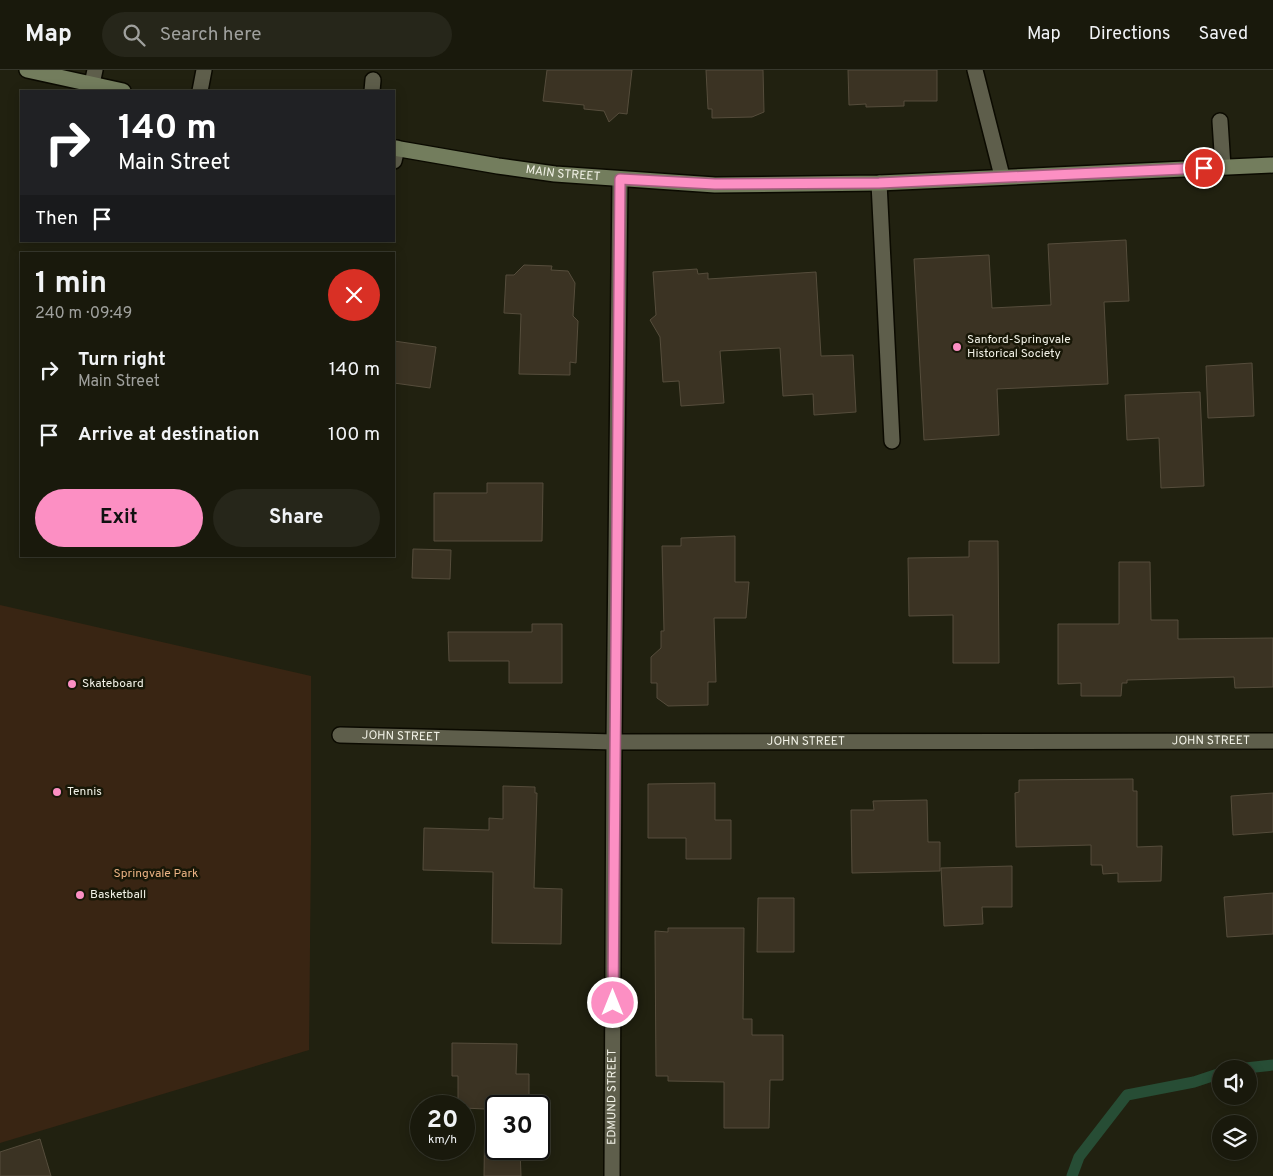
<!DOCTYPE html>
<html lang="en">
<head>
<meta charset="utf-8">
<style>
	:root { --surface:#19190c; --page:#26261a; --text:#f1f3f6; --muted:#9fa09d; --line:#37382d; --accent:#fc8fc3 }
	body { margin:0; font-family:Overpass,sans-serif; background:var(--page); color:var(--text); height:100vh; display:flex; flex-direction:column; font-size:19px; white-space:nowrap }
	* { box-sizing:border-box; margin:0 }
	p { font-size:16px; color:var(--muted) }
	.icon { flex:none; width:28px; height:28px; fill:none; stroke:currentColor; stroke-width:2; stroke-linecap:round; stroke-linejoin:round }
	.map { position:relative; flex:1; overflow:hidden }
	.sheet { position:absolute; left:20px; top:182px; width:375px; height:305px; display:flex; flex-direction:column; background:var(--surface); border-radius:0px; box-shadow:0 2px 12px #0003,0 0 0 1px var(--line) }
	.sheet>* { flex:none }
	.guide { position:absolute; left:20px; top:20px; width:375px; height:152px; border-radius:0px; box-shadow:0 2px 12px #0003,0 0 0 1px var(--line); background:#202124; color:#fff; overflow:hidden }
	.tools { position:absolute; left:1212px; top:990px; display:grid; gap:10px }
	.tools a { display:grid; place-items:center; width:45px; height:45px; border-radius:50%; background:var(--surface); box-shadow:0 2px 12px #0003,0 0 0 1px var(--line); font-size:25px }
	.speed { position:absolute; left:410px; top:1025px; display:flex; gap:10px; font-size:25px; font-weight:700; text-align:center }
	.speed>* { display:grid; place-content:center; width:65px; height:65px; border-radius:50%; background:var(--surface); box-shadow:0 2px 12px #0003,0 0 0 1px var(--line); line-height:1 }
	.speed small { font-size:12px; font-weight:400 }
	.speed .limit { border:2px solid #111; border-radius:8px; background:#fff; color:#111 }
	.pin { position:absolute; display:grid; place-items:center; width:42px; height:42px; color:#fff; margin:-21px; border:2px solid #fff; border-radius:50%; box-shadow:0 1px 5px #0007 }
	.me { position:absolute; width:55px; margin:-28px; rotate:0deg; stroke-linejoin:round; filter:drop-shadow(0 0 4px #0008) }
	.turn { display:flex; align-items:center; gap:18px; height:105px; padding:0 15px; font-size:22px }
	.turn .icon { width:65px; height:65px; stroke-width:2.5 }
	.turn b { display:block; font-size:35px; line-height:42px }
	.then { display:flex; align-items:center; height:48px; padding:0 15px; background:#0003; gap:10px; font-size:19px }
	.round { display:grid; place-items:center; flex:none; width:52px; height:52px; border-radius:26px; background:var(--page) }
	.overview { display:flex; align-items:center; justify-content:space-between; height:85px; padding:0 15px }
	h1 { font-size:30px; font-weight:700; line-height:38px }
	.button { display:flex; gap:10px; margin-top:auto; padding:10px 15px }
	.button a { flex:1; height:58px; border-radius:30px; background:var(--accent); color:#111; font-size:20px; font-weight:700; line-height:58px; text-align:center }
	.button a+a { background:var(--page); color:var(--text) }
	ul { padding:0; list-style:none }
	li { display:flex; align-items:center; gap:15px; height:65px; padding:0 15px }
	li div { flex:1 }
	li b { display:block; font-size:19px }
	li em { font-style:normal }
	header { display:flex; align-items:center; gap:30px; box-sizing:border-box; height:70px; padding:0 25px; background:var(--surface); border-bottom:1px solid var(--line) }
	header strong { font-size:24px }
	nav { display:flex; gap:28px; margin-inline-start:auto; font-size:18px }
	.search { width:350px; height:45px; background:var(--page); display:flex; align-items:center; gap:12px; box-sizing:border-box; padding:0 18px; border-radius:28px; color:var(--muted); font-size:19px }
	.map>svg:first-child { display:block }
	.green { fill:#392513 }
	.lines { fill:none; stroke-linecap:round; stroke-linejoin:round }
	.stream { stroke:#274d35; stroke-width:11 }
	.building { fill:#3b3323; stroke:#564d3c }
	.lane-casing { stroke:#0b0a00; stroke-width:18 }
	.street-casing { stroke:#0b0a00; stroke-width:18 }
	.secondary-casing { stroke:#0b0a00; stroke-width:18 }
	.lane { stroke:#5e5e4b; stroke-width:15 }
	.street { stroke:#5e5e4b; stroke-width:15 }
	.secondary { stroke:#737d5d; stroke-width:15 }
	.route-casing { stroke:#a45d7f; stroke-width:12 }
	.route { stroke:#fc8fc3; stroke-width:9 }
	.poi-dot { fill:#fc8fc3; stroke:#181707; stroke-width:2 }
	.labels { text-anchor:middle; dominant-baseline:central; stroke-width:5; stroke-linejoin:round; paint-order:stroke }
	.street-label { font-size:12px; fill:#f2f2e7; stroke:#181707 }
	.poi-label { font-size:12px; fill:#f2f2e7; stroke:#181707; text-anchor:start }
	.park-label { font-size:12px; fill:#eab283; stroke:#181707 }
</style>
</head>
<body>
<header>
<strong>Map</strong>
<div class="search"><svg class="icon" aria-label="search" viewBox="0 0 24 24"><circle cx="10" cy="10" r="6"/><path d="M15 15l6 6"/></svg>Search here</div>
<nav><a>Map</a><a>Directions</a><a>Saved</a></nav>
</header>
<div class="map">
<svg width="1273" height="1106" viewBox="0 0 1273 1106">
	<rect width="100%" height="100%" fill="#212110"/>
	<polygon class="green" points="0,535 311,606 311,772 309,980 0,1073"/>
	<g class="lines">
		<g class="stream">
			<polyline points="1237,999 1273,995"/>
			<polyline points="1072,1106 1079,1087 1127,1025 1194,1012 1221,1003"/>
		</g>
	</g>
	<g class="building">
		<polygon points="547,0 632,0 627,44 619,43 609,52 604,41 584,39 584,35 543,31"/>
		<polygon points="706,0 763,0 764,42 752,47 712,48 712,39 708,39"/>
		<polygon points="848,0 937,0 937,31 904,31 904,36 866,37 866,34 849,35"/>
		<polygon points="1126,170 1129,231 1104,232 1108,314 997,319 999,365 924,370 914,189 989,185 992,238 1051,235 1048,174"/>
		<polygon points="524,195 552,196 551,200 568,201 575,213 573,246 578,251 576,293 570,292 570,305 519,304 521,244 504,243 506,205 514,205"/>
		<polygon points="697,199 698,204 708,203 708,209 816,202 821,286 853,285 856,342 814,345 813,324 783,326 780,278 720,281 724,333 681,336 679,311 663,312 660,267 650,250 656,245 653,202"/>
		<polygon points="394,271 436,277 430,318 394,313"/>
		<polygon points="1252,293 1254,346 1208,348 1206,296"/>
		<polygon points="1200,322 1204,416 1161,418 1159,368 1127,370 1125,325"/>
		<polygon points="487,413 543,413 542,471 434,471 434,423 487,423"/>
		<polygon points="735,466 735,512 749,512 746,548 714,548 716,612 708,612 708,635 668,636 657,628 657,613 651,613 651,587 661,578 661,561 664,561 662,476 681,476 681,468"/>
		<polygon points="969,471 998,471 999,593 953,593 953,545 909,546 908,488 969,487"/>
		<polygon points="413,479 451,480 450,509 412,508"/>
		<polygon points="1119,492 1150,492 1151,550 1178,550 1178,569 1273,568 1273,617 1235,618 1234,607 1127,610 1127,613 1122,613 1121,626 1081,626 1081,613 1058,614 1058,554 1119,554"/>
		<polygon points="532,554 562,554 562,613 509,613 509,591 449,591 448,562 532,562"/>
		<polygon points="1133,709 1133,721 1137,721 1137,777 1162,776 1161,811 1118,812 1118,803 1103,804 1102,795 1091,795 1091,775 1016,777 1015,723 1019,722 1019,710"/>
		<polygon points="715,713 715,750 731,750 731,789 686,789 686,768 648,768 648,714"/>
		<polygon points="503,716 535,717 535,723 537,723 534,818 562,819 561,874 492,873 493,802 423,800 424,758 489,760 489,748 503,749"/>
		<polygon points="1273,723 1273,762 1233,765 1231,726"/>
		<polygon points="927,730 928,772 940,772 940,801 852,803 851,740 874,740 873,731"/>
		<polygon points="1012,796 1012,837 982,837 983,854 944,856 941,798"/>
		<polygon points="1273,823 1273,864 1227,867 1224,827"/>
		<polygon points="758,828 794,828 794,882 757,882"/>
		<polygon points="668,858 744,858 743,949 752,949 752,965 783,965 783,1010 770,1010 769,1058 724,1058 724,1012 668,1011 668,1006 656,1006 655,861 668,862"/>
		<polygon points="452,973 517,974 516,1004 529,1004 529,1036 496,1036 496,1079 520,1079 521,1106 484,1106 485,1039 464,1038 464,1036 458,1036 458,1006 452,1006"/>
		<polygon points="40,1069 51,1106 0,1106 0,1082"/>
	</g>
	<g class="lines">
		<g class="lane-casing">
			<g id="lane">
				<polyline points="92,14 95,0"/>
				<polyline points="200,21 204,0"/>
				<polyline points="372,21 373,10"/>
				<polyline points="1220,51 1223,97"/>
				<polyline points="394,91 397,78"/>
				<polyline points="879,113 892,371"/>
			</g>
		</g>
		<g class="street-casing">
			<g id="street">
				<polyline points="975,0 1002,106"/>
				<path id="s1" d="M340,665l274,7 659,-1"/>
				<path id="s2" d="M612,1106l2,-434 6,-563"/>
			</g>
		</g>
		<g class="secondary-casing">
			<g id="secondary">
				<polyline points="27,0 123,21"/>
				<path id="s3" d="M394,78l104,18 57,8 160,11 164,-2 394,-18"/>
			</g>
		</g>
		<use href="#lane" class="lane"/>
		<use href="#street" class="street"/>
		<use href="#secondary" class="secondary"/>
	</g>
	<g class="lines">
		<g class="route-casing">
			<polyline id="route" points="613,933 620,109 715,114 879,113 1204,98"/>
		</g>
		<use href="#route" class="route"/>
	</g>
	<g class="poi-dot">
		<circle cx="957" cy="277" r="5"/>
		<circle cx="72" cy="614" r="5"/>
		<circle cx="57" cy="722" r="5"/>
		<circle cx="80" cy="825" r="5"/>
	</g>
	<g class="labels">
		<g class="street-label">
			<text stroke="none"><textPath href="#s3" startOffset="171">MAIN STREET</textPath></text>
			<text stroke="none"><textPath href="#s1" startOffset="61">JOHN STREET</textPath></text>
			<text stroke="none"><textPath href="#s1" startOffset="466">JOHN STREET</textPath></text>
			<text stroke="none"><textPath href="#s1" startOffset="871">JOHN STREET</textPath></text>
			<text stroke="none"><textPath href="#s2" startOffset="79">EDMUND STREET</textPath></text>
		</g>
		<g class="poi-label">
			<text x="967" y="270">Sanford-Springvale<tspan x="967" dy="14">Historical Society</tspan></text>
			<text x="82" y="614">Skateboard</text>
			<text x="67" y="722">Tennis</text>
			<text x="90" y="825">Basketball</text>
		</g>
		<g class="park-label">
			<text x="156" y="804">Springvale Park</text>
		</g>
	</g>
</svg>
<div class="tools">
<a><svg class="icon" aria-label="sound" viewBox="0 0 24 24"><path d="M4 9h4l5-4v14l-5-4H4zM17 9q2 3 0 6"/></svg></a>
<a><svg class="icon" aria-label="layers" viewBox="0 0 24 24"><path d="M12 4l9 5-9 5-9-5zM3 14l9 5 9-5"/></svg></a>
</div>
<div class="speed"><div>20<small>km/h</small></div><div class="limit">30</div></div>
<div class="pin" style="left:1204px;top:98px;background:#d93025"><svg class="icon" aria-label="arrive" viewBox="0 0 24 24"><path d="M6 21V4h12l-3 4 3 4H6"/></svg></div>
<svg class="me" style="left:613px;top:933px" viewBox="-20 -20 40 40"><circle r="17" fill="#fc8fc3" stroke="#fff" stroke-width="3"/><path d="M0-11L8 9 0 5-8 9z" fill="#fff"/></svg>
<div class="guide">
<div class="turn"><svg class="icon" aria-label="right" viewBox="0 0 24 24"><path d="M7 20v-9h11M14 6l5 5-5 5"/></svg><div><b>140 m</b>Main Street</div></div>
<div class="then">Then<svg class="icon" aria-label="arrive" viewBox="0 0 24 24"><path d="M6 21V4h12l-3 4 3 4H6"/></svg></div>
</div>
<section class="sheet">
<div class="overview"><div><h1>1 min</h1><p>240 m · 09:49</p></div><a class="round" style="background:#d93025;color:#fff"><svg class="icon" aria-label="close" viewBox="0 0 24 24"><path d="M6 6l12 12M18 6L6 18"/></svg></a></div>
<ul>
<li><svg class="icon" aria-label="right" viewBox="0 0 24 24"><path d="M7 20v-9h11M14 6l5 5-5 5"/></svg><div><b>Turn right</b><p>Main Street</p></div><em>140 m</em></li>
<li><svg class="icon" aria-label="arrive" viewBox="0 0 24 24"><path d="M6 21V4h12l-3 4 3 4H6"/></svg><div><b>Arrive at destination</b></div><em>100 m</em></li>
</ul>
<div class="button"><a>Exit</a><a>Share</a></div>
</section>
</div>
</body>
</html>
